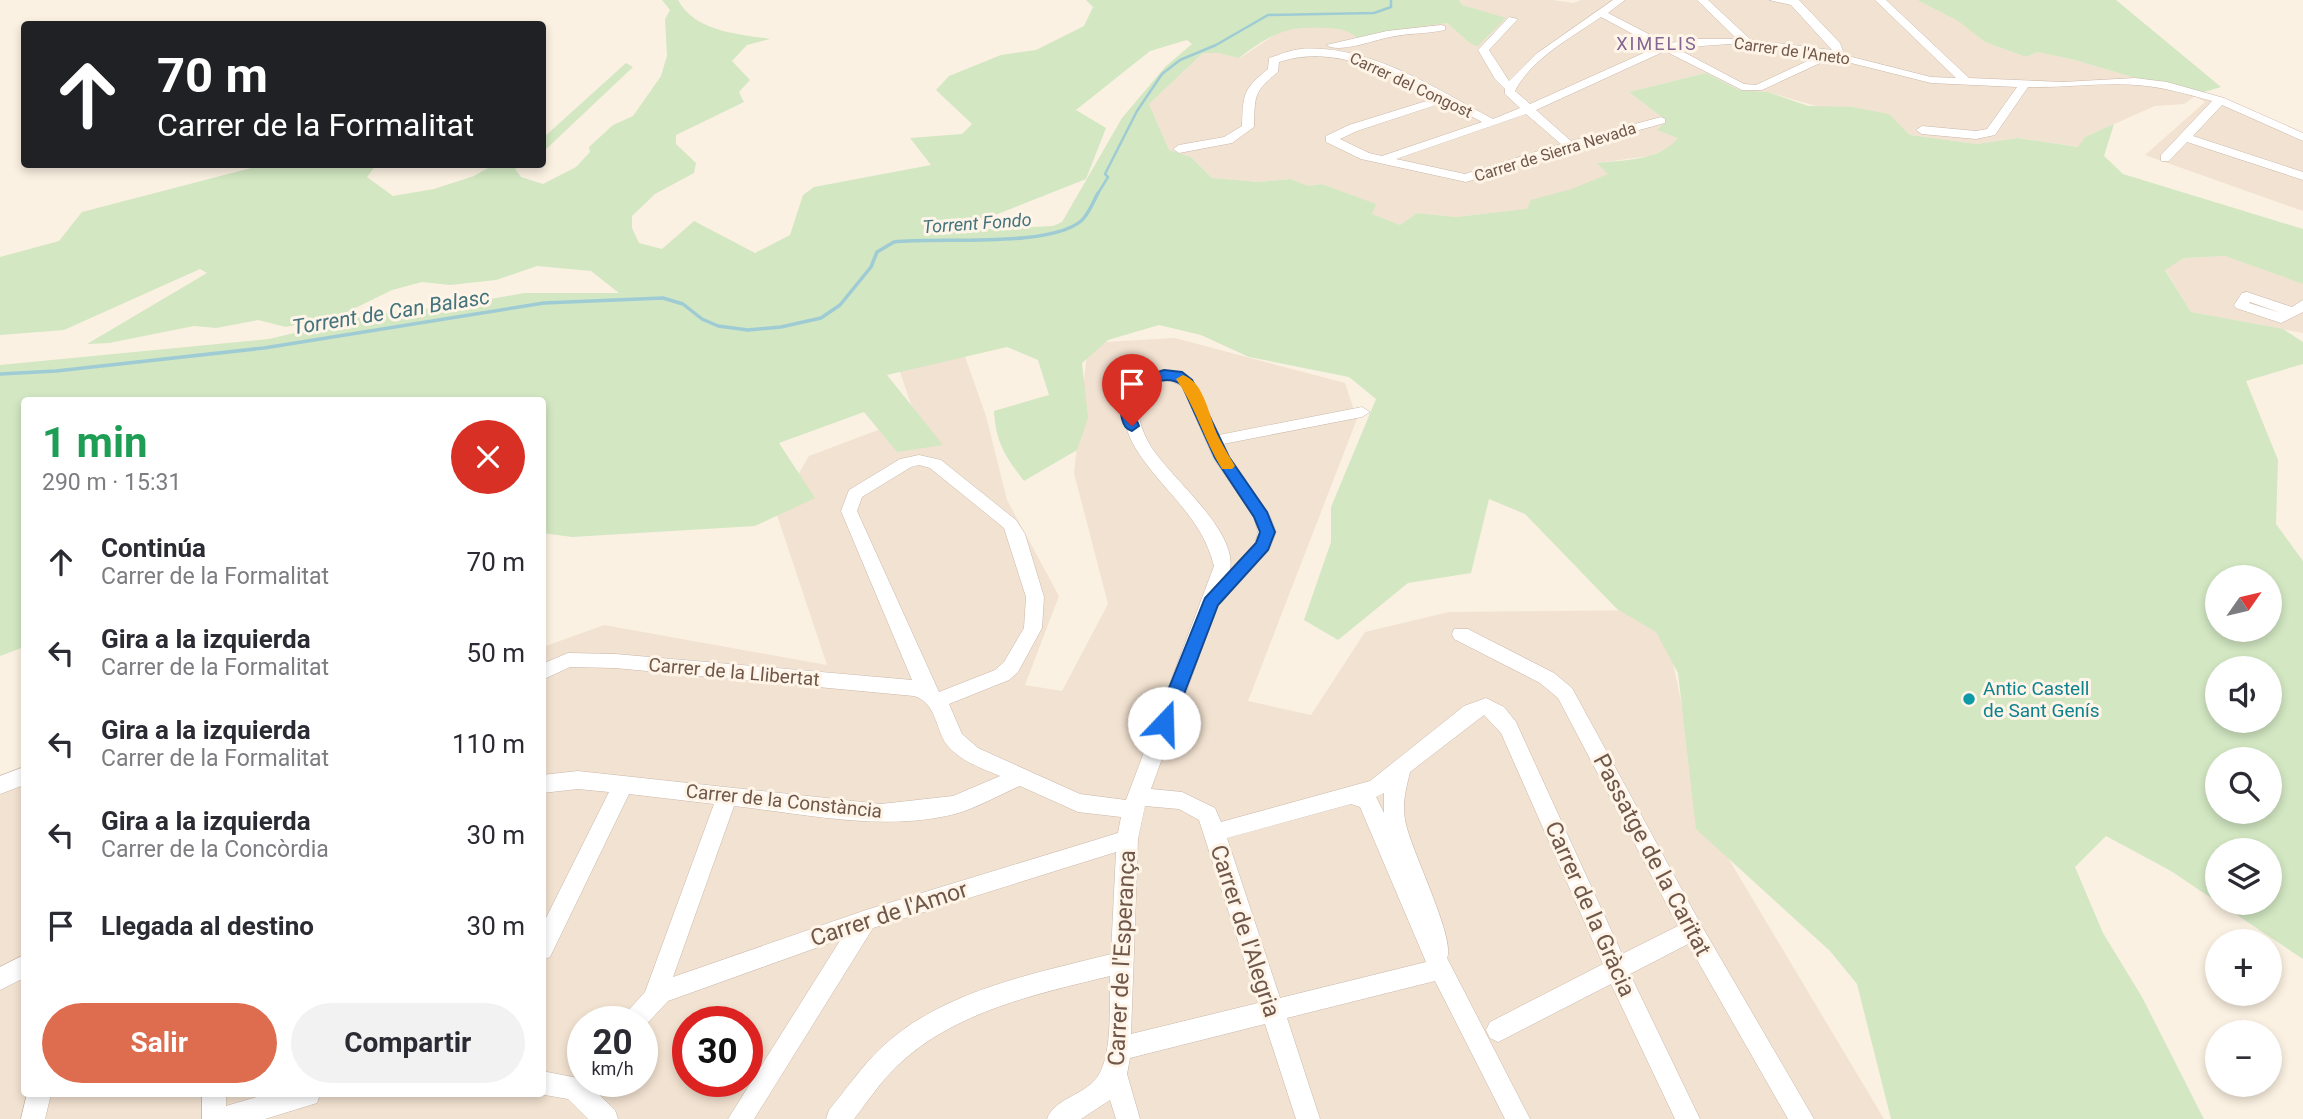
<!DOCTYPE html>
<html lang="es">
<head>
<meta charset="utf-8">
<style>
	:root { --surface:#fff; --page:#f2f2f3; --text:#2b2b33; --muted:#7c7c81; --accent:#de6c4e }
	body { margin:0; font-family:Roboto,sans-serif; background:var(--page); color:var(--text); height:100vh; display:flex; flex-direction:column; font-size:26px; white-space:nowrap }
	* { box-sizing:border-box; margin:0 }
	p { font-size:23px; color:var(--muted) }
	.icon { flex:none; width:38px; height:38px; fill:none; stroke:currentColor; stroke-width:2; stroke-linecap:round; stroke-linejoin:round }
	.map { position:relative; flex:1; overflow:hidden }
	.side { position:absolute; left:21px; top:397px; width:525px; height:700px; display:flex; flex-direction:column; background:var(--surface); border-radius:7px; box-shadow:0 4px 10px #0003 }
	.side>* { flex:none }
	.banner { position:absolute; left:21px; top:21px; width:525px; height:147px; border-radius:7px; box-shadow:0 4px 10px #0003; background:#202124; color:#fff; overflow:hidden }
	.needle { width:46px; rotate:56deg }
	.controls { position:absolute; left:2205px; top:565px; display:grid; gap:14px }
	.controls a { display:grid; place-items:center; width:77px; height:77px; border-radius:50%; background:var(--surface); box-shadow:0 4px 10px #0003; font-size:35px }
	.speed { position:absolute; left:567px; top:1006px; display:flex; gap:14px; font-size:35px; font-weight:700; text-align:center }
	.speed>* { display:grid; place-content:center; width:91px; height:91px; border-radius:50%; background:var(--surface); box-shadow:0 4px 10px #0003; line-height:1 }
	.speed small { font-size:18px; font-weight:400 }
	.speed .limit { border:10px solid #d22; background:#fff; color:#111 }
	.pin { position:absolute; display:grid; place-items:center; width:60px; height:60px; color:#fff; margin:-72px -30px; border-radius:50% 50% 50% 0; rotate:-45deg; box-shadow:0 0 7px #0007 }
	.pin .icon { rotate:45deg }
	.me { position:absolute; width:77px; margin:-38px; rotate:21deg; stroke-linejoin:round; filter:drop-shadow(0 0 5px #0008) }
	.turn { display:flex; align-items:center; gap:24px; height:147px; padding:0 21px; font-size:32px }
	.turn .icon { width:91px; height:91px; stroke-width:2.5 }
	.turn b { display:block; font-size:49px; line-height:60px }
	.round { display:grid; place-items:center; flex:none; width:74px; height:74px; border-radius:37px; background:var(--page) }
	.overview { display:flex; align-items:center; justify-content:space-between; height:119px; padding:0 21px }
	h1 { font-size:42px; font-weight:700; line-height:52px; color:#1e9e55 }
	.primary-button { display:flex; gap:14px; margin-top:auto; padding:14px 21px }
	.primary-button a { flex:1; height:80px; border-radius:42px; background:var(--accent); color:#fff; font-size:28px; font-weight:700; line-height:80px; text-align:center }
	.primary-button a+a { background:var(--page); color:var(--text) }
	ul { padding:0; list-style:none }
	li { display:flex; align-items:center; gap:21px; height:91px; padding:0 21px }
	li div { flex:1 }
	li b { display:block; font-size:26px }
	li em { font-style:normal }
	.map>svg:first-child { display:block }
	.residential { fill:#f2e2d1; fill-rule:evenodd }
	.green { fill:#d2e7c2; fill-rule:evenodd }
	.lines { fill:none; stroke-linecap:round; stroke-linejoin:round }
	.stream-far1 { stroke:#9fccd4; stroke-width:2.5 }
	.stream { stroke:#9fccd4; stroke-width:3.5 }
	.minor-casing { stroke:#cab8aa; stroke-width:1 }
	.minor { fill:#fff; fill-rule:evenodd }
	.route { fill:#1a73e8; stroke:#114b97; stroke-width:2 }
	.slow { fill:#f59e0b }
	.culture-dot { fill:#0f9aa8; stroke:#fef5e8; stroke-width:2.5 }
	.labels { text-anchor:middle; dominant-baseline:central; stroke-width:6; stroke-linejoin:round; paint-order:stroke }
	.far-street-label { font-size:16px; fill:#70574a; stroke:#fef5e8 }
	.far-neighbourhood-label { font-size:18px; letter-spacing:2px; fill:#846694; stroke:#fef5e8 }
	.far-water-label { font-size:18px; font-style:italic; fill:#43737c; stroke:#fef5e8 }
	.street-label { font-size:19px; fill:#70574a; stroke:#fef5e8 }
	.culture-label { font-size:19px; fill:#0d838f; stroke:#fef5e8; text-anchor:start }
	.water-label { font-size:21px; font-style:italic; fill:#43737c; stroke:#fef5e8 }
	.near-street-label { font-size:23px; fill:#70574a; stroke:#fef5e8 }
</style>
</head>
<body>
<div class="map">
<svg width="2303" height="1119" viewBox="0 0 2303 1119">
	<rect width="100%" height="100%" fill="#fbf1e2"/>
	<g class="residential">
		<polygon points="1459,0 1553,0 1573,3 1581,0 1917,0 1958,21 1985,42 2026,57 2037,52 2075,60 2132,77 2204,92 2303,133 2303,211 2145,155 2205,102 2195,96 2184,104 2155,106 2085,137 2079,147 2018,138 1977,144 1910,135 1888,114 1853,107 1823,108 1768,92 1739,90 1706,73 1629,92 1667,121 1678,138 1670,148 1649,156 1598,163 1609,174 1528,209 1456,217 1417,213 1400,225 1371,214 1375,204 1322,184 1308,186 1290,179 1259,182 1212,178 1191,157 1169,150 1149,104 1203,53 1219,53 1240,58 1282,30 1301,26 1347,29 1357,38 1381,32 1447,23 1471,44 1506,19 1462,5"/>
		<polygon points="2225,256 2303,284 2303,333 2191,312 2165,269 2184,258"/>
		<path d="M1175,338l170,45 12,36 -109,282 63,14 54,-83 84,-20 213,-2 44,211 178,298h-1884v-342l24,-9v326h518l1,-447 61,-22 223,40 -51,-153 33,-56 106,-40 -17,-50 64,-18 24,68 21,84 52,96 -34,89 37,6 46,-87 -34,-131 14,-130zM583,1022h59v60h-59zM688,1022h59v60h-59z"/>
	</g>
	<g class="green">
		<path d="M662,0h16c17,32 61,34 92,39l-23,6 -15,16 18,19 -11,12 5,10 -68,33v9l20,19 -2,10 -39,21 -23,22v12l7,15 23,6 32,-28 61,32 35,-18 13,-40 11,-8 117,-22 -21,-27 52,-4 10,-10 -36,-34 13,-14 52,-21 35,-5 48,-24 9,-19 -7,-7h373l3,5 44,13 -28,28 -7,-2 -24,-21 -66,9 -24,6c-10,-9 -17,-9 -30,-10 -40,-3 -57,6 -88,30l-20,-5h-16l-54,51 20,46 22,7 21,21 47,4 31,-3 18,7 14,-2 54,20 -4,10 28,11 17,-12 39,4 71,-8 4,-9 41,-11 36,-15 -11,-11c26,-3 63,-2 81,-25l-21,-8 10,-9 -38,-29 77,-19 33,17 29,2 40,14 45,1 36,7 21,21 67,9 41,-6 60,9 7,-10 29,-13 -10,32 19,18 180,55v55l-78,-28 -41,2 -19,12 26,42 92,17 20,13v22l-57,17 32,79 -2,64 27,37v398l-84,-56h51v-53h-53v52l-46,-31 -65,-35 -31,31 28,66 39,64 62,122h-313l-34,-135 -27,-33 -134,-122 -18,-156 -22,-41 -39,-23 -92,-95 -36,-15 -18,74 -63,10 -70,57 -34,-20 27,-78v-35l45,-108 -27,-22 -100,-20 -48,-22 -42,-10 -51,15 -26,23 6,55 -11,32 -53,31c-19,-25 -28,-38 -30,-70l55,-16 -11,-35 -31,-13 -120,28 56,70 -46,7 -33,-40 -85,31 36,55 -60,28 -183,11 -29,-4 -1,-132h-518v246l-24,9v-291l269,-26 105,-25 78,-8 72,-13h95l-28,-22 -54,-5 -41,14 -46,5 -28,-3 -30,8 -53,26 -53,11 -28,-7 -42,8 -22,-2 -85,17 -22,1 120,-71 -7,-4 -136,61 -64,5v-78l59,-16 23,-29 181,-47h113l-9,12 26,19 41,-7 40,-13 19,-11h29l-7,4 6,8 22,7 33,-17 14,-15 -1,-5 24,-22 20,-9 28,-40 6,-20 -2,-37 5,-9zM1187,40l5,4 -27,23 -43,51 -60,104 -9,4 -107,5 44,-14 96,-38 20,-51 -30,-18 74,-59zM2217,578h53v52h-53zM2217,668h53v53h-53zM2217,760h53v52h-53z"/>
		<polygon points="1917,0 2116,0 2221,87 2204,92 2132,77 2075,60 2037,52 2026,57 1985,42 1958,21"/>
		<polygon points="626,63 633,67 543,152 543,138"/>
	</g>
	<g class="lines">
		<polyline class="stream-far1" points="1097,195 1108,177 1105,174 1137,111 1162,74 1180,60 1216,45 1268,15 1374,13 1391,7 1391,0"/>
		<path class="stream" d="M0,374l56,-3 208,-23 280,-45 119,-5 20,6 19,15 16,7 30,4 33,-3 40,-9 19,-13 31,-38 6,-15 17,-10c44,-5 155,6 187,-21 8,-7 12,-19 17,-28"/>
		<g class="minor-casing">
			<g id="minor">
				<path d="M1613,0h12l-17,13 60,31 21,-5h48l-40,-39h11l43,40 81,10 -41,-45 -22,-5h30l41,43 3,8 -3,3 91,23 25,1 -81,-78h11l83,78 94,4 72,-4 32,4 57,16 79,35v8l-81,-36 -29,31 110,36v8l-116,-38 -18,19h-8v-6l51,-54c-25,-7 -49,-14 -75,-16 -36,-3 -73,3 -109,2l-33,48 -19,4 -54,-5 -6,-4 6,-4 54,5 11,-2 30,-42 -86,-4 -100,-25 -69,32h-20l-77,-39 -129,59 35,31 90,-24 4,2v4l-92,25 -107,34 -105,-23 -35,-17v-6l23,-11 87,-27c-49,-26 -102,-54 -157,-36l-1,10c-25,20 -23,24 -24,55l-22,16 -53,10 -6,-4 6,-4 45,-8 18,-11c1,-32 1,-37 26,-57l1,-11c10,-3 21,-8 32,-9 68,-5 133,39 192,70l27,-11 -15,-14v-5l-10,-10 -17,-29 31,-33 9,2 -29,31 20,31 27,-27zM1601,17l56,30 -127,57 -15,-13c16,-32 57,-54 86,-74zM1729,44l86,10 5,1 -64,30 -12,-1 -68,-36zM1445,102l37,20 -100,34 -13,-3 -29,-14 17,-8zM1526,114l35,30 -96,30 -69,-15z"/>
				<path d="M1441,25l4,1v4c-18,4 -37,3 -55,7 -16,3 -51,17 -64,8l61,-14z"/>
				<path d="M2247,292l45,15 11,-7v12l-22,11 -45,-15 -2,-3 8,-12zM2250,302l31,11 -32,-10z"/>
				<path d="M1163,371l22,4 8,5 26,55 143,-28 8,5 -8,5 -139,27 6,14 41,58 6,16 -7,18 -52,57 -66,182 31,3 33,16 6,14 149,-41 94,-75 22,-8 18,9 12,15 106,232 56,-28 -120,-228 -18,-15 -86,-44 -2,-5 2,-5h14l86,44 18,15 128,235 114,196h-26l-100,-175 -58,30 70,145h-25l-64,-135 -105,54 -8,4 -8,-4 -4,-8 4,-8 113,-58 -102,-231 -17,-18 -74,57c-4,17 -8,31 -5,48 5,29 51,118 42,138l83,161h-25l-70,-138 -148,37 33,101h-24l-31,-95 -135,34 -3,16 13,45h-24l-6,-19 -29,19h-34c7,-19 32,-23 46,-37 21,-19 16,-78 17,-106 -73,18 -155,35 -212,89 -17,16 -30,36 -44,54h-28l3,-9c17,-20 32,-43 52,-62 60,-57 152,-74 230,-94l5,-102 -243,76 -119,191h-26l113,-180 -173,62 -26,28v-7h-21l4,-8 20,-22 69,-188 -85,-10 -79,163 -8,3v-34l67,-134 -31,-3 -36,4v-18l36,-4 303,33 72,-8 47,-20c-19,-8 -40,-15 -53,-31 -12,-16 -10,-42 -33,-49l-299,-28 -45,-1 -28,13v-16l26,-11 47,1 297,26 -71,-169 8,-21 51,-31 19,-4 22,5 75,60 9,14 19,63 -2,31 -24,44 -9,8 -60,24 13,30 16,14 102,46 46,6 88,-234c-13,-51 -51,-74 -78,-117 -10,-16 -13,-33 -17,-51l3,-3 20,-18zM1159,381h12l11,5 32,73 40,58 4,15 -3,12 -25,26c8,-40 -61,-93 -80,-125 -9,-15 -12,-30 -15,-46zM919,465l11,3 74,60 22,69 -2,31 -20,34 -9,8 -56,22 -82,-181 5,-14 49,-30zM1020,786l58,26 43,5 -3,16 -252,77 -193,67 61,-171c72,8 150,26 221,8 22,-6 44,-19 65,-28zM1384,793v20l-8,-16zM1351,804l9,3 66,155 -146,36 -53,-160zM1145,806l34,3 20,11 59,183 -127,31 7,-195z"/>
				<polygon points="24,767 24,785 0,794 0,776"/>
				<polygon points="24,955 24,978 0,990 0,967"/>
				<polygon points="542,1071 583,1079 615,1110 618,1119 588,1119 568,1099 539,1094 542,1094"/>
				<polygon points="27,1094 51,1094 45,1119 21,1119"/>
				<polygon points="202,1094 226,1094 226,1106 267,1094 320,1094 317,1103 265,1119 202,1119"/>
			</g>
		</g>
		<use href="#minor" class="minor"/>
	</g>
	<path class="route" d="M1164,370l18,2 10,8 37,77 38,55 8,20 -7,18 -50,55 -45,118 -2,5 -7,2 -6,-2 -3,-5 50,-125 51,-55 4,-11 -6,-15 -39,-59 -33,-73c-17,-12 -36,0 -47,14v17l4,10 -7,5c-6,-2 -8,-5 -10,-12 -8,-29 18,-42 42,-49z"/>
	<path class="slow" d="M1183,375c22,7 26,43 35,61 5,10 11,20 17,30l-3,3h-10c-18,-29 -26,-62 -46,-90z"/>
	<circle class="culture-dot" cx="1969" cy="699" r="7"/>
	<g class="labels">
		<g class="far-street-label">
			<text transform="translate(1792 51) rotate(8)">Carrer de l'Aneto</text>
			<text transform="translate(1411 85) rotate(25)">Carrer del Congost</text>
			<text transform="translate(1555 152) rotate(-17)">Carrer de Sierra Nevada</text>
		</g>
		<g class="far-neighbourhood-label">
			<text x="1657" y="43">XIMELIS</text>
		</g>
		<g class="far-water-label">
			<text transform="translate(977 223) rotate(-4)">Torrent Fondo</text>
		</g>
		<g class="street-label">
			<text transform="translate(734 672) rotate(5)">Carrer de la Llibertat</text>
			<text transform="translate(784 801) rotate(6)">Carrer de la Constància</text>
		</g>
		<g class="culture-label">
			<text x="1983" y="688">Antic Castell<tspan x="1983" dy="22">de Sant Genís</tspan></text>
		</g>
		<g class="water-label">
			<text transform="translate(391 312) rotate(-9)">Torrent de Can Balasc</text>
		</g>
		<g class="near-street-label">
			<text transform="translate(1652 855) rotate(62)">Passatge de la Caritat</text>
			<text transform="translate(1590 909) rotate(66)">Carrer de la Gràcia</text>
			<text transform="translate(889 914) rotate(-18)">Carrer de l'Amor</text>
			<text transform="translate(1245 931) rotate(72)">Carrer de l'Alegria</text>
			<text transform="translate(1122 958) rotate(-87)">Carrer de l'Esperança</text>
		</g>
	</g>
</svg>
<div class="controls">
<a><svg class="needle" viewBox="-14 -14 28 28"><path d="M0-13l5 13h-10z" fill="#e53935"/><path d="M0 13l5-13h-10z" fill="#7c7c81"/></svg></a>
<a><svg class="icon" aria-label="sound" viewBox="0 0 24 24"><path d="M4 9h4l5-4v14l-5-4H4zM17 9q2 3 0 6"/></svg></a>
<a><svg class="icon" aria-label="search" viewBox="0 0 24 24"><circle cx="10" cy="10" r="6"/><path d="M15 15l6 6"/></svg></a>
<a><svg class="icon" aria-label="layers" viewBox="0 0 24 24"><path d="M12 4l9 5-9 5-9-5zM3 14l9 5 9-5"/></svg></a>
<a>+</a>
<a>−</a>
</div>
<div class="speed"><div>20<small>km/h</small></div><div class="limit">30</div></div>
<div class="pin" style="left:1132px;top:426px;background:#d93025"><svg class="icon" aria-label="arrive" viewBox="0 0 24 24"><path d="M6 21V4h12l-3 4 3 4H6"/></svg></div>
<svg class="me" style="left:1164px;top:723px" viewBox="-20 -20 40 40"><circle r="19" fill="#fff"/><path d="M0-13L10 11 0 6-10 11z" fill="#1a73e8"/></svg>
<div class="banner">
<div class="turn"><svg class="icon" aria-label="ahead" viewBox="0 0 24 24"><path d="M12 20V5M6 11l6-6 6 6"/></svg><div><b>70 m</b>Carrer de la Formalitat</div></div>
</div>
<section class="side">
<div class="overview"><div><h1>1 min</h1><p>290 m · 15:31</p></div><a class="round" style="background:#d93025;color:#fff"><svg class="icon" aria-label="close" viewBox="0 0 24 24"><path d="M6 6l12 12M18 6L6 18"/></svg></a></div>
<ul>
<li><svg class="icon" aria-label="ahead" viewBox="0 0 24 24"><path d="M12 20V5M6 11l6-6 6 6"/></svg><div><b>Continúa</b><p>Carrer de la Formalitat</p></div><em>70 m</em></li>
<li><svg class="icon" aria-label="left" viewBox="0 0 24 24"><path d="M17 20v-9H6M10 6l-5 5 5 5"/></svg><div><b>Gira a la izquierda</b><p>Carrer de la Formalitat</p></div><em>50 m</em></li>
<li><svg class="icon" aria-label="left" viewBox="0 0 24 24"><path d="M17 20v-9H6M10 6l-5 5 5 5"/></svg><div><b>Gira a la izquierda</b><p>Carrer de la Formalitat</p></div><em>110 m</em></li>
<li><svg class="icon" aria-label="left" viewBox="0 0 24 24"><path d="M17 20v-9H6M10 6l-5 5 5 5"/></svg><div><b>Gira a la izquierda</b><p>Carrer de la Concòrdia</p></div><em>30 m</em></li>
<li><svg class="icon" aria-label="arrive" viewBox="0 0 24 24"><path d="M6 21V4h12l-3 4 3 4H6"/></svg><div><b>Llegada al destino</b></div><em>30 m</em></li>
</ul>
<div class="primary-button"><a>Salir</a><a>Compartir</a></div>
</section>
</div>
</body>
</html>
